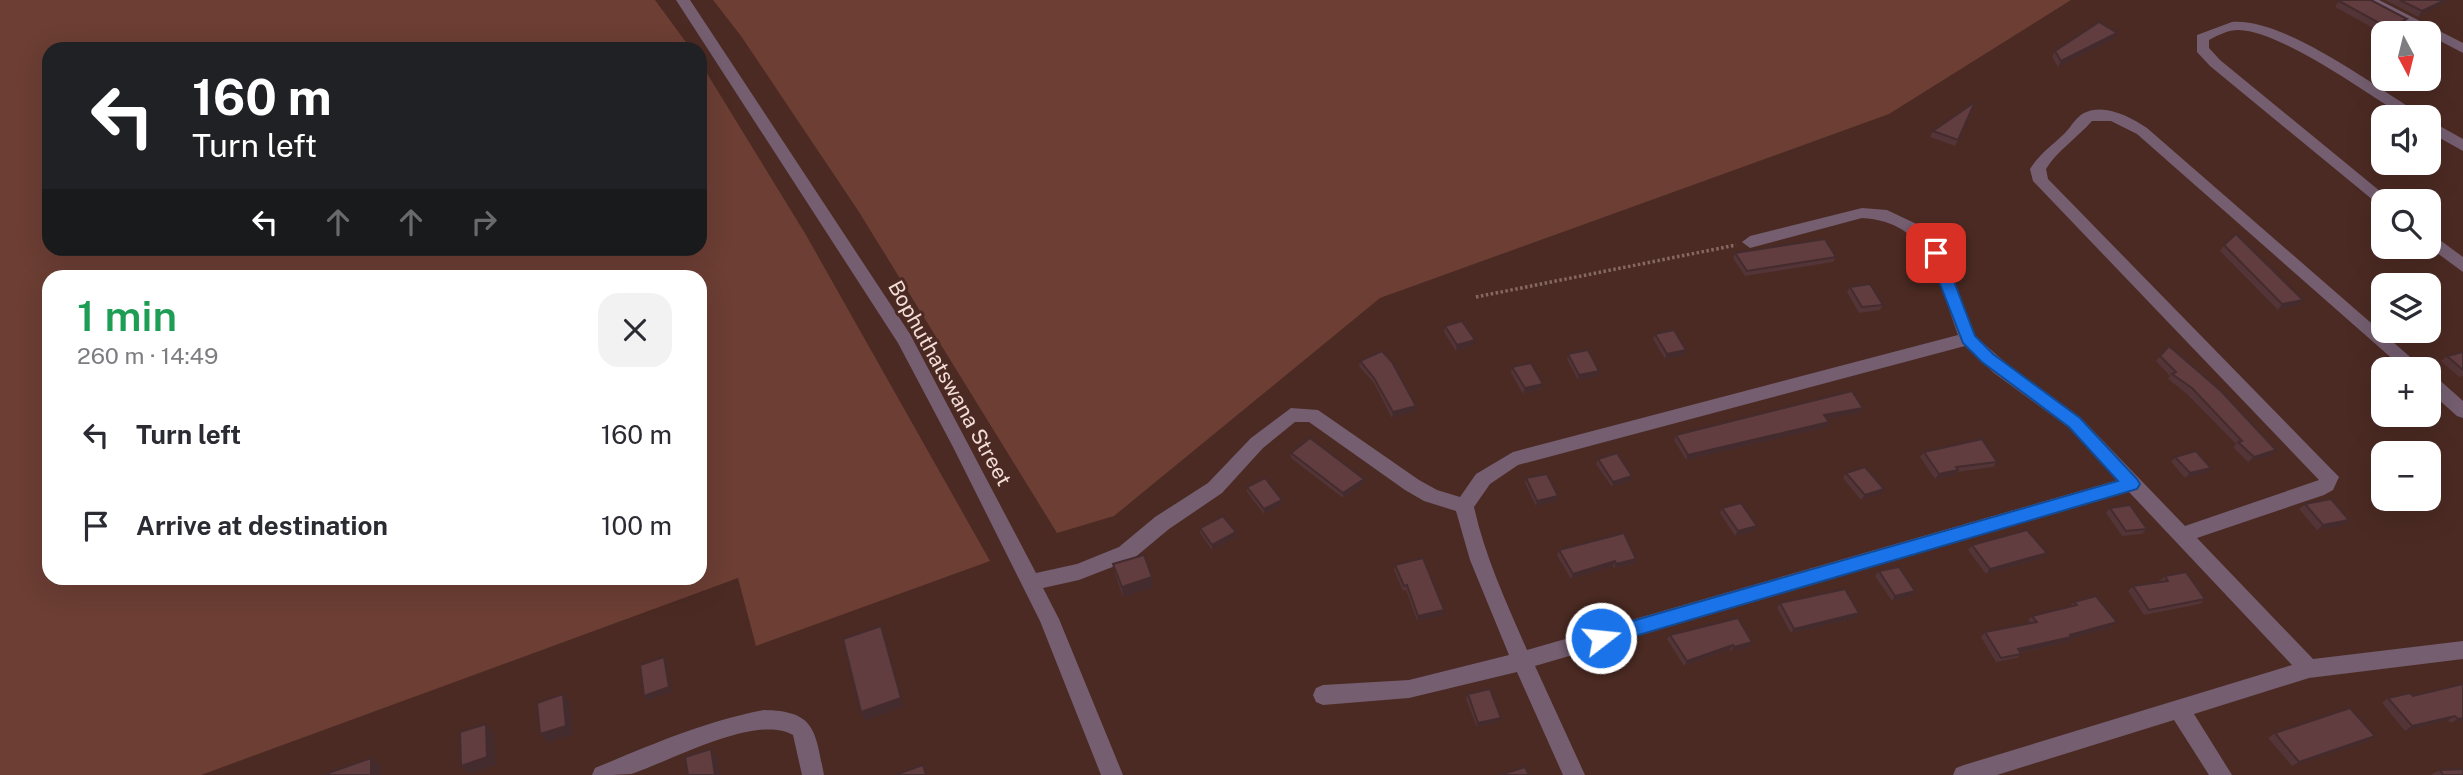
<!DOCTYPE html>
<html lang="en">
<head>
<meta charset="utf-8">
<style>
	:root { --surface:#fff; --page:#f2f2f3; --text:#2b2b33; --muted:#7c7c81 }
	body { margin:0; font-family:"Public Sans",sans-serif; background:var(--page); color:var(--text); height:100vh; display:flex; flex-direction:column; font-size:26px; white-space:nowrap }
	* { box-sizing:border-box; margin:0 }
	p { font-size:23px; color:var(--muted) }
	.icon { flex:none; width:38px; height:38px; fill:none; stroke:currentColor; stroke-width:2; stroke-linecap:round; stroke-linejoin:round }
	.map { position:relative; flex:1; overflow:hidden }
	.details { position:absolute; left:42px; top:270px; width:665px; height:315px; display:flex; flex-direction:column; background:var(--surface); border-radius:21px; box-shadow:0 7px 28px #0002 }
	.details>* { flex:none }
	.top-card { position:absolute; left:42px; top:42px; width:665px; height:214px; border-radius:21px; box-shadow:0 7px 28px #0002; background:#202124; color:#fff; overflow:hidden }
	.needle { width:46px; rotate:173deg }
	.controls { position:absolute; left:2371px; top:21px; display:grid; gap:14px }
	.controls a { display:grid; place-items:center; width:70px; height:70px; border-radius:14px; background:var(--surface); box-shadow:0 7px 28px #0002; font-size:35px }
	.pin { position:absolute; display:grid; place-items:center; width:60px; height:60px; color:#fff; margin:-30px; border-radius:14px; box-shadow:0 4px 10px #0006 }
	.me { position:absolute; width:77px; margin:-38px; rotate:74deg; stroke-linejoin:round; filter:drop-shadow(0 0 5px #0008) }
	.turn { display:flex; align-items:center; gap:24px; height:147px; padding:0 35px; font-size:32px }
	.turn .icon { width:91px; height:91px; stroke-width:2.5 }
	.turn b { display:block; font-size:49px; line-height:60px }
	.lanes { display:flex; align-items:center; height:66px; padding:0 35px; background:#0003; justify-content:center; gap:35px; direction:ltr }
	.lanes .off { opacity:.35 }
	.round { display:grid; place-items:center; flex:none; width:74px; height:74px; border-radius:21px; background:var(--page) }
	.headline { display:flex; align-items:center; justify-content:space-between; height:119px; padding:0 35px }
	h1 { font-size:42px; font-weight:600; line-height:52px; color:#1e9e55 }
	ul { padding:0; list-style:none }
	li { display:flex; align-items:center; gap:21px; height:91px; padding:0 35px }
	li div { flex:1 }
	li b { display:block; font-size:26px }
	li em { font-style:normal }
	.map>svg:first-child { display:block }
	.green { fill:#6c3e34; fill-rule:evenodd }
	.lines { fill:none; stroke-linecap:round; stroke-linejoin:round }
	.path { stroke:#856862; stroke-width:3.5; stroke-dasharray:2.5 2.5; stroke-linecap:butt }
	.street { fill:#745e70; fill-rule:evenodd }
	.wall { fill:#533437 }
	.shaded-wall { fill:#442b2d }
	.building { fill:#613d40; stroke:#442b2d; stroke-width:2 }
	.route { fill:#1a73e8; stroke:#114b97; stroke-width:2 }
	.labels { text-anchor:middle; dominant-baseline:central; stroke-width:6; stroke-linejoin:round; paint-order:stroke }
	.street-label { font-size:21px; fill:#f3ddd8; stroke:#4b2a23 }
</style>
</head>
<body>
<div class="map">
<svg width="2463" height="775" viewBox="0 0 2463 775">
	<rect width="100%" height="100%" fill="#4b2a23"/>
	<g class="green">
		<path d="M0,0h655l36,49h-642v199h651v-186l106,173 184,326 -234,85 -18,-68 -537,197h-201zM49,276h651v302h-651z"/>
		<polygon points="713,0 2071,0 1889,114 1380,298 1114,516 1057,533 859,212 741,36"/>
	</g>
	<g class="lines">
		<polyline class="path" points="1476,297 1736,245"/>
		<g class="street">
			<path d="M676,0h14l220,334 126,239 41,-9 42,-17 36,-30 53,-34 43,-45 40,-30 27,2 101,70 18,10 23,7 16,-23 37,-22 445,-117c-20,-54 -27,-113 -96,-117l-112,30 -8,-6 8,-6 112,-28 25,2 38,18 19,25 31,83 31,27 74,54 105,109 134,-46 -286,-299 -3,-12c10,-16 22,-23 35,-36 6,-6 11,-16 19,-20 21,-10 46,4 63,15l277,241h-20l-267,-235 -26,-13h-19c-14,16 -36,31 -46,48l2,10 291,298 -6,13 -9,5 -127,43 116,121 150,-18v18l-154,19 -115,36 38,61h-23l-35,-55 -177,55h-44l3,-7 8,-3 328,-100 -163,-173 -594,174 50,109h-22l-46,-103 -108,26 -86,7 -7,-3 -3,-7 3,-7 7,-3 86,-5 100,-25 -39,-95 -14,-49 -32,-10 -19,-11 -96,-68h-14l-32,26 -41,45 -53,36 -36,30 -54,21 -36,8 16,31 64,156h-22l-61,-154 -87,-174 -55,-104zM1965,346l29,27 74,54 50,53 -591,170c-20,-46 -42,-93 -53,-143l16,-23 28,-19z"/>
			<polygon points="2362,0 2379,0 2463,43 2463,53"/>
			<path d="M2232,22c51,-5 144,65 188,92l2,3h-17c-37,-23 -124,-86 -166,-87 -11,0 -21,5 -30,10v8l11,12 172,141h-8v5l-5,-1 -169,-139 -13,-14v-17z"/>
			<polygon points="2429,120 2463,139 2463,151 2429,132"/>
			<polygon points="2429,232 2463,257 2463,272 2429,247"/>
			<polygon points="2429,374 2435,376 2463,401 2463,418 2457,416 2429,391"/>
			<path d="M764,710c52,1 51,21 60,65h-22l-9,-40c-37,-22 -124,27 -162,39 -12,1 -27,1 -39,1l3,-7c56,-23 110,-47 169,-58z"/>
		</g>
	</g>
	<g class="wall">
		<polygon points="2385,0 2450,0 2418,17"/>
		<polygon points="2339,1 2403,24 2384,34 2335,7"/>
		<polygon points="2114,39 2058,67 2052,57 2055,51"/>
		<polygon points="1933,131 1958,140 1955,146 1930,137"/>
		<polygon points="2224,245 2298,305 2278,310 2220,251"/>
		<polygon points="1735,253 1836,257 1833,262 1745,276 1733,258"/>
		<polygon points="1850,287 1883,305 1880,310 1859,313 1847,292"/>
		<polygon points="1445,326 1473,345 1456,351 1444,332"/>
		<polygon points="1655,334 1684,355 1665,359 1653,339"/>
		<polygon points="2169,346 2271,455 2248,462 2233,447 2236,444 2187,394 2168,379 2170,376 2156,361"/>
		<polygon points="2463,352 2463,376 2459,377 2441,361 2447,356"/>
		<polygon points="1568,354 1599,371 1597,376 1578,380 1567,359"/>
		<polygon points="1360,361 1416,406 1415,411 1392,418 1374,383 1359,366"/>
		<polygon points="1512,367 1543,384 1541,389 1523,394 1511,373"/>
		<polygon points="1859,413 1827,419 1829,422 1826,427 1686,460 1674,440 1676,435"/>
		<polygon points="1924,452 1997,462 1993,467 1957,472 1954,475 1935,479 1920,457"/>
		<polygon points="1291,453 1363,484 1343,498 1291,458"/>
		<polygon points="2175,457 2206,473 2185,478 2171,462"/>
		<polygon points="1598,459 1632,476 1630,481 1612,487 1596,464"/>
		<polygon points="1846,473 1880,494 1861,500 1843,478"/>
		<polygon points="1526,478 1556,501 1536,506 1525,483"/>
		<polygon points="1247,487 1282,505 1264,514 1247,492"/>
		<polygon points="2305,504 2343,525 2317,530 2299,509"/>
		<polygon points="1722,508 1757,526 1754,531 1735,536 1720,513"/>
		<polygon points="2110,508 2147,529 2142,534 2122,536 2106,513"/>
		<polygon points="1200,528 1236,532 1236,537 1212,550 1200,533"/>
		<polygon points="1972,545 2042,558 1986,574 1968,550"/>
		<polygon points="1559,550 1636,559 1634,564 1614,568 1613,566 1571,579 1557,555"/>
		<polygon points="1113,564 1152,577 1153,587 1123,597 1115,574"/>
		<polygon points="1395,565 1443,615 1417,621 1406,590 1403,591 1394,570"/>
		<polygon points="1879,571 1911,596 1892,601 1875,576"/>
		<polygon points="2165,576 2205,599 2200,604 2144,615 2128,591 2133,586 2160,582 2159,581"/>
		<polygon points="2074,602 2117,622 2112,627 2070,639 2067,642 2020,653 2021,654 2017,658 1996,662 1981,637 1985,632 2030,623 2028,620 2032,616 2069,607"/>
		<polygon points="1780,603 1856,618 1791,633 1777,608"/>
		<polygon points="1670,635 1752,642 1749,647 1731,651 1730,649 1684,666 1667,639"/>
		<polygon points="2463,684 2463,720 2451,723 2448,720 2405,731 2382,703 2388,698 2413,696"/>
		<polygon points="1468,694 1501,718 1499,722 1477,727 1466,699"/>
		<polygon points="2275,733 2368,741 2292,766 2268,738"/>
		<polygon points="2440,770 2463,775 2433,775 2432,774"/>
	</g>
	<g class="shaded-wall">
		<polygon points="2445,0 2450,0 2418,17 2422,11"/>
		<polygon points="2407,19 2403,24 2384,33 2388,28"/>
		<polygon points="2117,33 2114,39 2058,67 2061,61"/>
		<polygon points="2303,300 2298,305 2278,310 2282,304"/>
		<polygon points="1475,340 1473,345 1456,351 1457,345"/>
		<polygon points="1686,350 1684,355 1665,359 1667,354"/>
		<polygon points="1599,371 1597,376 1578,380 1579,375"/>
		<polygon points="1543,384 1541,389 1523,394 1525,388"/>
		<polygon points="1416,406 1415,411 1392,418 1393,412"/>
		<polygon points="1863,408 1859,413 1821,420 1824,415"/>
		<polygon points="1829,422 1826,427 1686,460 1688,455"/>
		<polygon points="2276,450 2271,455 2248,462 2254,457"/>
		<polygon points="2211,468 2206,473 2185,478 2190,473"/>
		<polygon points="1958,470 1954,475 1935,479 1939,474"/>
		<polygon points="1632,476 1630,481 1612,487 1613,482"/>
		<polygon points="1364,479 1363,484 1343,498 1343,493"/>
		<polygon points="1884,489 1880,494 1861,500 1865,495"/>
		<polygon points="1558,496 1556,501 1536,506 1537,501"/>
		<polygon points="1282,500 1282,505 1264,514 1264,509"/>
		<polygon points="2349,520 2343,525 2317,530 2323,525"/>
		<polygon points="1757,526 1754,531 1735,536 1738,531"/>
		<polygon points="1236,532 1236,537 1212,550 1212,545"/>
		<polygon points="2047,553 2042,558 1986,574 1990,569"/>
		<polygon points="1636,559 1634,564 1614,568 1616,564"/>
		<polygon points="1615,561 1613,566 1571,579 1573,574"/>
		<polygon points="1152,577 1153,587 1123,597 1122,587"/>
		<polygon points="1915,591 1911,596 1892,601 1895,596"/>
		<polygon points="1444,610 1443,615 1417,621 1418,616"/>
		<polygon points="1859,613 1856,618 1791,633 1794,629"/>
		<polygon points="2117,622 2112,627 2070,639 2067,642 2014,654 2018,649"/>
		<polygon points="881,626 885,635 904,706 865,721 861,712"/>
		<polygon points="1752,642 1749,647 1731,651 1734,647"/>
		<polygon points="1733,645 1730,649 1684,666 1687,661"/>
		<polygon points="664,657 667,662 672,692 648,700 644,696"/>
		<polygon points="563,694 570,703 573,734 548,743 540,734"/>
		<polygon points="2455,716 2448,720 2405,731 2412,726"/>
		<polygon points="1501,718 1499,722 1477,727 1478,723"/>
		<polygon points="2463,718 2463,720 2451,723 2458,719"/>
		<polygon points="486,724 494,732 496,765 470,774 461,766"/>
		<polygon points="2375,736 2368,741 2292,766 2299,762"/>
		<polygon points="711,749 717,757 720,775 715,775"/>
		<polygon points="371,758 381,766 381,775 371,775"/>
	</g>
	<g class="building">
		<polygon points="2342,0 2371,0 2407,19 2388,28 2339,1"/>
		<polygon points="2400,0 2445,0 2422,11"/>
		<polygon points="2099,22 2117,33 2061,61 2055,51"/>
		<polygon points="1975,102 1958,140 1933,131"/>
		<polygon points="2236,234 2303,300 2282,304 2224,245"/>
		<polygon points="1825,239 1836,257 1747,271 1735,253"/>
		<polygon points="1870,284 1883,305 1862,307 1850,287"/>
		<polygon points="1462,321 1475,340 1457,345 1445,326"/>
		<polygon points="1674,330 1686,350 1667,354 1655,334"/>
		<polygon points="2169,346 2221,391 2276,450 2254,457 2238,442 2242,441 2192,388 2172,374 2176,372 2160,356"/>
		<polygon points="1588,350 1599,371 1579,375 1568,354"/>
		<polygon points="1382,351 1392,362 1416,406 1393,412 1374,378 1360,361"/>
		<polygon points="2463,352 2463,370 2447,356"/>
		<polygon points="1531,363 1543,384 1525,388 1512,367"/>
		<polygon points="1852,391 1863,408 1824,415 1829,422 1688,455 1676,435"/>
		<polygon points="1310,438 1364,479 1343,493 1291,453"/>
		<polygon points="1982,439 1997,462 1956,467 1958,470 1939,474 1924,452"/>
		<polygon points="2196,451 2211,468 2190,473 2175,457"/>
		<polygon points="1617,453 1632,476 1613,482 1598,459"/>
		<polygon points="1865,467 1884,489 1865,495 1846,473"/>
		<polygon points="1547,474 1558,496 1537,501 1526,478"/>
		<polygon points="1265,478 1282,500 1264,509 1247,487"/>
		<polygon points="2331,499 2349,520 2323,525 2305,504"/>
		<polygon points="1741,503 1757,526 1738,531 1722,508"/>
		<polygon points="2130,505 2147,529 2126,531 2110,508"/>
		<polygon points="1223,516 1236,532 1212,545 1200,528"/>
		<polygon points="2027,530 2047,553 1990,569 1972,545"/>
		<polygon points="1624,533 1636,559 1616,564 1615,561 1573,574 1559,550"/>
		<polygon points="1144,555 1152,577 1122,587 1113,564"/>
		<polygon points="1423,558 1444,610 1418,616 1407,585 1404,586 1395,565"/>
		<polygon points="1899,567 1915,591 1895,596 1879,571"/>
		<polygon points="2186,572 2205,599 2149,610 2133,586 2168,581 2165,576"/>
		<polygon points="1845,589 1859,613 1794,629 1780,603"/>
		<polygon points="2096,596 2117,622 2070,635 2071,637 2018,649 2021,654 2001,658 1985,632 2037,622 2032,616 2077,605 2074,602"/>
		<polygon points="1738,618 1752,642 1734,647 1733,645 1687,661 1670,635"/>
		<polygon points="881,626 901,698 861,712 843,639"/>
		<polygon points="664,657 669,687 644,696 640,665"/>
		<polygon points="2463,684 2463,718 2458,719 2455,716 2412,726 2388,698 2410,693 2413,696"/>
		<polygon points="1490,689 1501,718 1478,723 1468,694"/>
		<polygon points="563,694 566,726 540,734 537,703"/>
		<polygon points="2350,708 2375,736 2299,762 2275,733"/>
		<polygon points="486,724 487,757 461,766 460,732"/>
		<polygon points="711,749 715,775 688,775 685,757"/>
		<polygon points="371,758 371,775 323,775"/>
		<polygon points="923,765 926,775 895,775"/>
		<polygon points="1525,767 1529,775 1500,775"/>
		<polygon points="2463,769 2463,775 2443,775 2440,770"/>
	</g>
	<polygon class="route" points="1936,248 1943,253 1975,336 1993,354 2080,418 2137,479 2140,484 2137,489 1601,646 1595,644 1592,638 1595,632 1601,630 2118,481 2069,427 1982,362 1963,343 1928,253"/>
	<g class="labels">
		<g class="street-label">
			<text transform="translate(950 383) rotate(61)">Bophuthatswana Street</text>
		</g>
	</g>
</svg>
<div class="controls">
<a><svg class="needle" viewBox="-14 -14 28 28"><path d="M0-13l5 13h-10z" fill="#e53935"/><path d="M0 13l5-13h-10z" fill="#7c7c81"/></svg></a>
<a><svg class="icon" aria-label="sound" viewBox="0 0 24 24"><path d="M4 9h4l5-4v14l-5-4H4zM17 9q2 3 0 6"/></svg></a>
<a><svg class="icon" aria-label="search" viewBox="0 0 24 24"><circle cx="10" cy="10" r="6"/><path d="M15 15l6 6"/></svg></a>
<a><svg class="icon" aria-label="layers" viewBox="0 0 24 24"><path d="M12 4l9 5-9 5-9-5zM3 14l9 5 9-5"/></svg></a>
<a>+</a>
<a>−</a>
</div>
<div class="pin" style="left:1936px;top:253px;background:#d93025"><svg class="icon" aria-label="arrive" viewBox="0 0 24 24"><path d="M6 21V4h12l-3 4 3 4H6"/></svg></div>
<svg class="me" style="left:1601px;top:638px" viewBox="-20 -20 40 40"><circle r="17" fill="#1a73e8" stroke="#fff" stroke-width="3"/><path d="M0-11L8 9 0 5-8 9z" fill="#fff"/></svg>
<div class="top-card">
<div class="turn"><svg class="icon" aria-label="left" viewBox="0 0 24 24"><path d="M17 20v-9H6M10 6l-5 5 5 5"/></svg><div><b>160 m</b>Turn left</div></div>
<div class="lanes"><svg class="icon" aria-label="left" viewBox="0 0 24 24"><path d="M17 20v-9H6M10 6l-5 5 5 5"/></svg><svg class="icon off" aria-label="ahead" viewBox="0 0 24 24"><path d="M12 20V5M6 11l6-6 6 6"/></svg><svg class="icon off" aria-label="ahead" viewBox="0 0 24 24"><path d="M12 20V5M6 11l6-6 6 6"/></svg><svg class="icon off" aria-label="right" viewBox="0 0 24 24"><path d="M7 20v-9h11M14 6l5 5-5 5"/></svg></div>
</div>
<section class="details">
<div class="headline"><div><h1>1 min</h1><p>260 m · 14:49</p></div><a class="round"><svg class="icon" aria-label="close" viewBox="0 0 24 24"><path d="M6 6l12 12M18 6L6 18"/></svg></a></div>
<ul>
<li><svg class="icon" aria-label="left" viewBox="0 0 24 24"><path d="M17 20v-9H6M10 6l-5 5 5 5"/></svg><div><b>Turn left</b></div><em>160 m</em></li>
<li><svg class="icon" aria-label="arrive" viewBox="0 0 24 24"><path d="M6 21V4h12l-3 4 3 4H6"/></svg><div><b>Arrive at destination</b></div><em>100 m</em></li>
</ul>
</section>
</div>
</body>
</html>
